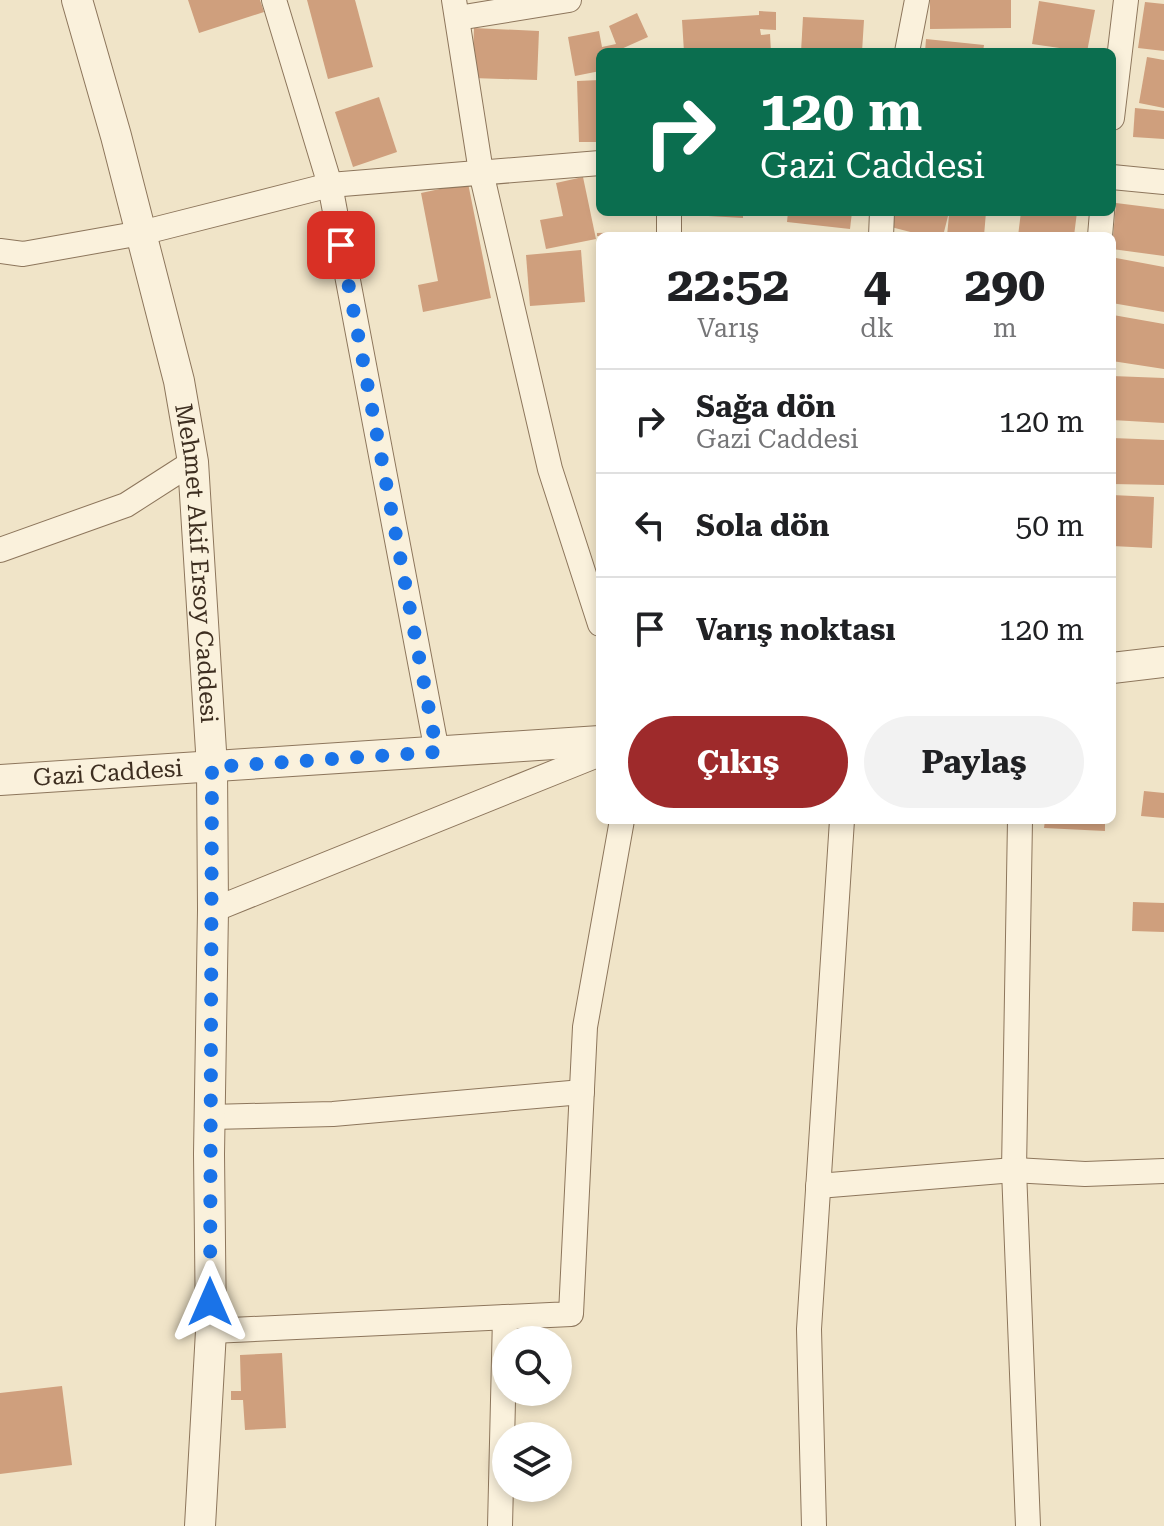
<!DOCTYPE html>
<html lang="tr">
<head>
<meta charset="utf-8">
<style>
	:root { --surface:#fff; --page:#f2f2f2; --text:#202124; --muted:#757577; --line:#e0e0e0; --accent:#9e2a2b }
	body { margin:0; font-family:"Roboto Serif",serif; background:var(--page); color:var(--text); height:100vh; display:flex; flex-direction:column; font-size:30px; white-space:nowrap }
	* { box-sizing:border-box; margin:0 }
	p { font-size:26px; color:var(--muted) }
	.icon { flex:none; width:44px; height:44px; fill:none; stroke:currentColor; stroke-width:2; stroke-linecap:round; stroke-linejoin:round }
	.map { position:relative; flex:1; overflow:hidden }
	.side { position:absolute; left:596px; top:232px; width:520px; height:592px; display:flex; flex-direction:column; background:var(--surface); border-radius:12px; box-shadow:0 4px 12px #0003 }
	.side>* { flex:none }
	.guide { position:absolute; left:596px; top:48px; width:520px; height:168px; border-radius:12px; box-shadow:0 4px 12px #0003; background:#0b6e4f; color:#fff; overflow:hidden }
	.fabs { position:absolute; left:492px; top:1326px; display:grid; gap:16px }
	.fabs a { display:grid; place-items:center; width:80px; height:80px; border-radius:50%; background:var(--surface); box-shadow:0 4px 12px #0003; font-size:40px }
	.pin { position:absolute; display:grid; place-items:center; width:68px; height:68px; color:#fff; margin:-34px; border-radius:16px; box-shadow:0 4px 12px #0006 }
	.me { position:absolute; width:88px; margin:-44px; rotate:0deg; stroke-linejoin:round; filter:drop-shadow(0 0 6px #0008) }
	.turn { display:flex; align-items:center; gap:28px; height:168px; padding:0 32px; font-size:36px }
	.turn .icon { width:104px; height:104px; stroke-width:2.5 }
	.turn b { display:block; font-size:56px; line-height:68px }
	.eta { display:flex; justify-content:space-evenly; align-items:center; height:136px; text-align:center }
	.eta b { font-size:48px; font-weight:700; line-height:56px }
	.primary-button { display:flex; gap:16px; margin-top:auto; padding:16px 32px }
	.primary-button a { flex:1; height:92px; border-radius:48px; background:var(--accent); color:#fff; font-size:32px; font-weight:700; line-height:92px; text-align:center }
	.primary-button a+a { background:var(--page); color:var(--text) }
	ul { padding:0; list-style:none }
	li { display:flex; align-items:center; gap:24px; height:104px; padding:0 32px; border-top:2px solid var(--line) }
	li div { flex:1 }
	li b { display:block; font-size:30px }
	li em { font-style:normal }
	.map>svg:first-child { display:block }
	.building { fill:#cf9f7d }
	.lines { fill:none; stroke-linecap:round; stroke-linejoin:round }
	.minor-casing { stroke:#8d765c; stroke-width:26 }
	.tertiary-casing { stroke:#8d765c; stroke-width:32 }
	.minor { stroke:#faf1dc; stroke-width:24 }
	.tertiary { stroke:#faf1dc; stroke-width:30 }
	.route { stroke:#1a73e8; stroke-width:14; stroke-dasharray:0 25.2 }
	.labels { text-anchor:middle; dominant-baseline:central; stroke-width:8; stroke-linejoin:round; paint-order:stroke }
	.street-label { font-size:24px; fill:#3d2e20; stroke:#f7eed8 }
</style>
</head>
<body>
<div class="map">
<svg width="1164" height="1526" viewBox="0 0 1164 1526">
	<rect width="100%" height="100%" fill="#f0e4c8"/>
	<g class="building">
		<polygon points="188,0 260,0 264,12 199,33"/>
		<polygon points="307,0 355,0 373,67 328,79"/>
		<polygon points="930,0 1011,0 1011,28 930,29"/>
		<polygon points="1039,1 1095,10 1087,52 1032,44"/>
		<polygon points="1145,2 1164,4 1164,51 1138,48"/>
		<polygon points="759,11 776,12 776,30 760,29 761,35 770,34 771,52 684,52 682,20 759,15"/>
		<polygon points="637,13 648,37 619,50 620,52 600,52 600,71 575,76 568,37 599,31 602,47 616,44 609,26"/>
		<polygon points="803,17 864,20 862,52 801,52"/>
		<polygon points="474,28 539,31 537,80 472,78"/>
		<polygon points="926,39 984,45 983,52 925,52"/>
		<polygon points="1147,57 1164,60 1164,108 1139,103"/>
		<polygon points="600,80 600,142 579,142 577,81"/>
		<polygon points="379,97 397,152 353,167 335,112"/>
		<polygon points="1135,108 1164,111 1164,139 1133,137"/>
		<polygon points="583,177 596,239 546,249 540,220 563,216 556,183"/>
		<polygon points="468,183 491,298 423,312 418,285 438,281 421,193"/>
		<polygon points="1116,203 1164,209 1164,256 1112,249"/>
		<polygon points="691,212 743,212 743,218 691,215"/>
		<polygon points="788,212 852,212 850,229 787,222"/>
		<polygon points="895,212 949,212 943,236 926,236 891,227"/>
		<polygon points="964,212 986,212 984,236 947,236 949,215 964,216"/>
		<polygon points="1021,212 1077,212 1074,236 1018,236"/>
		<polygon points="653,232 653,236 597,236 597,233"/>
		<polygon points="581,250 585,302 530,306 526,255"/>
		<polygon points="1116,258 1164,267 1164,312 1112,303"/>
		<polygon points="1113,315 1164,324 1164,369 1112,361"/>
		<polygon points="1112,376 1164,378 1164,423 1112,420"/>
		<polygon points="1112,438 1164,440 1164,485 1112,484"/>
		<polygon points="1112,495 1154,497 1152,548 1112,546"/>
		<polygon points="1144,791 1164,793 1164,818 1141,816"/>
		<polygon points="1045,820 1105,820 1105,831 1044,828"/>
		<polygon points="1133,902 1164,903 1164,932 1132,931"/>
		<polygon points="282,1353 286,1428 245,1430 243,1400 231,1400 231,1391 241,1391 240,1355"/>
		<polygon points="62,1386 72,1465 0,1474 0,1393"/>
	</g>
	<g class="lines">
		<g class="minor-casing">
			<g id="minor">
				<polyline points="274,0 330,185 437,752"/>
				<polyline points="454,0 481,172 550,469 600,624"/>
				<polyline points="458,18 569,0"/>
				<polyline points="907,52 917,0"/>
				<polyline points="1112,118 1126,0"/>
				<polyline points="1112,177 1164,182"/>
				<polyline points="669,212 669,236"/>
				<polyline points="881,236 882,212"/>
				<polyline points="1100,236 1102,212"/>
				<polyline points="0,251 23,254 141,233 330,185 600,163"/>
				<polyline points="0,550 126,505 193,462"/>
				<polyline points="1020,820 1014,1170 1028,1526"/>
				<polyline points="213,910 600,754"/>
				<polyline points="210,1117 333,1114 582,1092"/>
				<polyline points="818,1186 1014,1170 1085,1174 1164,1171"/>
				<polyline points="211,1331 571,1314 585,1027 622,820"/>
				<polyline points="500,1526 505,1317"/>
				<polyline points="814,1526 809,1329 842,820"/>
			</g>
		</g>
		<g class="tertiary-casing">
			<g id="tertiary">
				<path id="s1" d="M77,0l39,136 63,245 14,81 19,305 1,143 -4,244 2,177 -11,195"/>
				<polyline points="1112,668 1164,662"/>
				<path id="s2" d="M0,780l600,-39"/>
			</g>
		</g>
		<use href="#minor" class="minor"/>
		<use href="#tertiary" class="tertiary"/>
	</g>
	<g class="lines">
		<polyline class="route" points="210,1302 212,767 437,752 341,245"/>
	</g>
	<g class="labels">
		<g class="street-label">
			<text stroke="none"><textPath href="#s1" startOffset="578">Mehmet Akif Ersoy Caddesi</textPath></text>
			<text stroke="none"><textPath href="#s2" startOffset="108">Gazi Caddesi</textPath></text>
		</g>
	</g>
</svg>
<div class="fabs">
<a><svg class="icon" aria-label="search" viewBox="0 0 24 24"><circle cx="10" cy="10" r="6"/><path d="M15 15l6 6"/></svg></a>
<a><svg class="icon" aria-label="layers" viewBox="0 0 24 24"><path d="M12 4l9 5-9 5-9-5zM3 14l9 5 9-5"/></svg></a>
</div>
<div class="pin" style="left:341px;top:245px;background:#d93025"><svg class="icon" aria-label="arrive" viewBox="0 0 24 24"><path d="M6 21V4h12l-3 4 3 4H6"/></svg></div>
<svg class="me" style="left:210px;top:1302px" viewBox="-20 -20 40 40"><path d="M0-17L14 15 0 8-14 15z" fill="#1a73e8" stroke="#fff" stroke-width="4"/></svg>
<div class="guide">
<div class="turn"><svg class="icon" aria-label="right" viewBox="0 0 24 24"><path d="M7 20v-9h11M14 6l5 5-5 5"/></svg><div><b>120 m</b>Gazi Caddesi</div></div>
</div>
<section class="side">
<div class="eta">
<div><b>22:52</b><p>Varış</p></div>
<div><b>4</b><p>dk</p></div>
<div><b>290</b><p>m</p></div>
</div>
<ul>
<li><svg class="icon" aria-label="right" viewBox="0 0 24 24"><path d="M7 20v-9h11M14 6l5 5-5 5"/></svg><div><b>Sağa dön</b><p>Gazi Caddesi</p></div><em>120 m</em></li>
<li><svg class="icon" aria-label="left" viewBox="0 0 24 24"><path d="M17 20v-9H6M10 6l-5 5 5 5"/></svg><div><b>Sola dön</b></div><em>50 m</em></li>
<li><svg class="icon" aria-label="arrive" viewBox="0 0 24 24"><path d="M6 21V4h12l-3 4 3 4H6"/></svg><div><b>Varış noktası</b></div><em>120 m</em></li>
</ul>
<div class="primary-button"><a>Çıkış</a><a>Paylaş</a></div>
</section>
</div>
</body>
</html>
